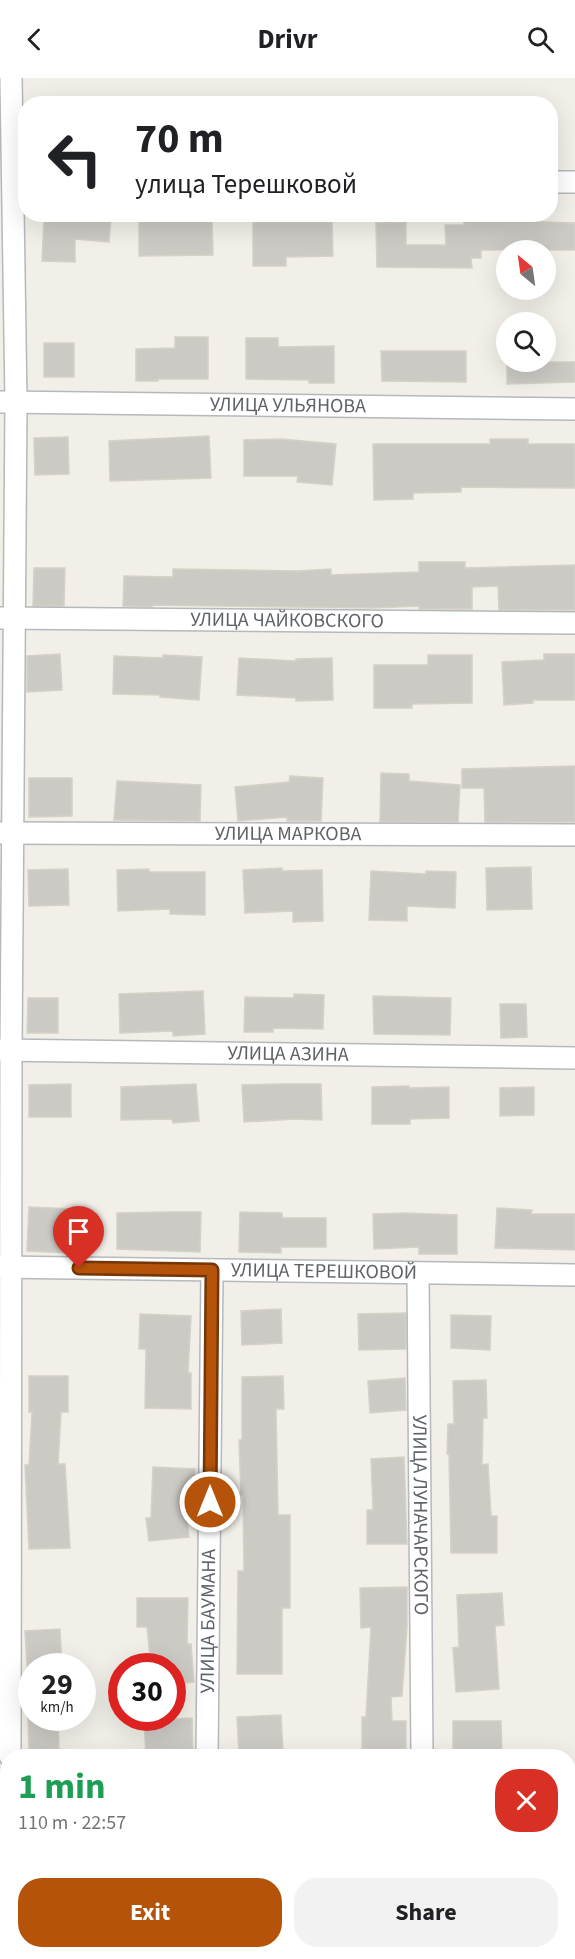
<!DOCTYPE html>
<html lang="en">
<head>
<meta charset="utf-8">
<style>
	:root { --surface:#fff; --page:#f2f2f2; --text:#202124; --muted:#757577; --accent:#b45309 }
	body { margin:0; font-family:"Source Sans 3",sans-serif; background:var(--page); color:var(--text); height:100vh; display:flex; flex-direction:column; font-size:22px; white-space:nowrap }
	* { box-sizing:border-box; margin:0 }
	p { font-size:20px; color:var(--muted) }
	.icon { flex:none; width:33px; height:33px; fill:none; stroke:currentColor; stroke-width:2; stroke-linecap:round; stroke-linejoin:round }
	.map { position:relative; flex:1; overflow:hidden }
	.details { position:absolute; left:0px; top:1671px; width:576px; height:210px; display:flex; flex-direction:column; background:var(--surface); border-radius:24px 24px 0 0; box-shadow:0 6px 24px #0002 }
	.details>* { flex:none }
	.hud { position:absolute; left:18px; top:18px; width:540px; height:126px; border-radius:24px; box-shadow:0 6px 24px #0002; background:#fff; color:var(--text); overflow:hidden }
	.needle { width:39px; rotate:331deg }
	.controls { position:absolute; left:496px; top:162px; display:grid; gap:12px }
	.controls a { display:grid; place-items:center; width:60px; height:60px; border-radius:50%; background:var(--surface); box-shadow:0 6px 24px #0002; font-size:30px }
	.speed { position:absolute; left:18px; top:1575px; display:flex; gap:12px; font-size:30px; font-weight:700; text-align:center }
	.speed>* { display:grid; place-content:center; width:78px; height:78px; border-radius:50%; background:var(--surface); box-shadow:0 6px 24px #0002; line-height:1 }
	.speed small { font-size:15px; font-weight:400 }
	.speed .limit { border:9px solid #d22; background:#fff; color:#111 }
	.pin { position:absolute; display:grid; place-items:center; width:51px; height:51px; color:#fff; margin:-62px -26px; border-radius:50% 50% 50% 0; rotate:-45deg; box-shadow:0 0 6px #0007 }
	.pin .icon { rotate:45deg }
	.me { position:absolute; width:66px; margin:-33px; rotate:0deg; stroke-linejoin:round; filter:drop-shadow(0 0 4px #0008) }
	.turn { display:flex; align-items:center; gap:21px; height:126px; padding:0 18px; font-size:27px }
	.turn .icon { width:78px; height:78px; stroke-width:2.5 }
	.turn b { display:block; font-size:42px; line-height:51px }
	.round { display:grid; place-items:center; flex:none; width:63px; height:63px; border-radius:24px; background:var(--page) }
	.overview { display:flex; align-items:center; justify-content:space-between; height:102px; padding:0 18px }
	h1 { font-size:36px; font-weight:700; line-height:45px; color:#1e9e55 }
	.primary-button { display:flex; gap:12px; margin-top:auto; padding:12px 18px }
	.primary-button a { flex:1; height:69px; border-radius:24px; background:var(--accent); color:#fff; font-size:24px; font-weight:700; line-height:69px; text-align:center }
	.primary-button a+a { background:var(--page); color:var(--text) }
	header { display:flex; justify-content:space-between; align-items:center; height:78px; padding:0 18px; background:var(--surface); font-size:27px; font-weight:700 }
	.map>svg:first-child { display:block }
	.building { fill:#cccac5; stroke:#d6d1c6; stroke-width:1.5 }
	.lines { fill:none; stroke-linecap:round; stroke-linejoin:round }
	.minor-casing { stroke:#b5b8bc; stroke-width:24 }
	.minor { stroke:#fff; stroke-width:21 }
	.route-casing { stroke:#753606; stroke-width:15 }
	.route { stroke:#b45309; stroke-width:10 }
	.labels { text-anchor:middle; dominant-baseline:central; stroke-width:6; stroke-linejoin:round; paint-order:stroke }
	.street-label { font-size:20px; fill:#5f6368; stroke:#fff }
</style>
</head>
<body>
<header><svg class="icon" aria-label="back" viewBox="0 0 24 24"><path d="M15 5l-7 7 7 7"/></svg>Drivr<svg class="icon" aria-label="search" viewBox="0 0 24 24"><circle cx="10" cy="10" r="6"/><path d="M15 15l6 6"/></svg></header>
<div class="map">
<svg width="575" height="1881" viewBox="0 0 575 1881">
	<rect width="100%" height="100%" fill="#f1efe8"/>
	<g class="building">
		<polygon points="91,136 111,138 109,164 75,161 75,184 42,183 44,141 91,143"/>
		<polygon points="139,142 212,142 213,177 139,178"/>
		<polygon points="483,142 575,145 575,172 481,172 481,180 471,180 472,190 377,189 376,145 406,144 406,167 446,167 445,147 464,147 464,143"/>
		<polygon points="253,144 332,144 333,178 286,179 286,188 253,188"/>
		<polygon points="175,259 208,259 208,301 158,301 158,303 136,303 136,271 175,270"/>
		<polygon points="246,260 278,260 278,269 334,268 334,305 309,305 309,302 246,301"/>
		<rect x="44" y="265" width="30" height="34"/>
		<polygon points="381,273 466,273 466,304 382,303"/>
		<polygon points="507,284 575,284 575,304 507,306"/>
		<polygon points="209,358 211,400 110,403 109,363"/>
		<polygon points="68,359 69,396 35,397 34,360"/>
		<polygon points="281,361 336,366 332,407 297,404 298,398 244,398 244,362"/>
		<polygon points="490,361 528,361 528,366 575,366 575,410 461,409 461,414 413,415 413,421 374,422 373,366 490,366"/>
		<polygon points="419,484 465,484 465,490 575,487 575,532 499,532 498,508 472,509 472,531 419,531 419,528 372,530 152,527 152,529 123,528 124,498 173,499 173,491 297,493 331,491 331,497 419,494"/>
		<polygon points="34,490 65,490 64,528 33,528"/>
		<polygon points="60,576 62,612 27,614 27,578"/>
		<polygon points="544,576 575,576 575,622 533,622 533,625 504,627 502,584 544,582"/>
		<polygon points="163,577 202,579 199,622 160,619 160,617 113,616 114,578 163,580"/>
		<polygon points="428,577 472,577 472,625 412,626 412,630 374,630 374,587 428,587"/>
		<polygon points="239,580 296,583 296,581 332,580 333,622 296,623 296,620 237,617"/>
		<polygon points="575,688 575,744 485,744 484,710 462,710 462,691"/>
		<polygon points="381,695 409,696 409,703 460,707 458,744 380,744"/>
		<polygon points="290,698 323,700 321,743 287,743 287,739 238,743 235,709 289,704"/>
		<polygon points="29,700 72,700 72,738 29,739"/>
		<polygon points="117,703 201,707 200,743 114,742"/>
		<polygon points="531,789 532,831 487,832 486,790"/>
		<polygon points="282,790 282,793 322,792 323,843 293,844 293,833 245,835 243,792"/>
		<polygon points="68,791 69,827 29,828 28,792"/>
		<polygon points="149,791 149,794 205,794 205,837 170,836 170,831 118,833 117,792"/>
		<polygon points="371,793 426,796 426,793 456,794 455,830 407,828 407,843 369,842"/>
		<polygon points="203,913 205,956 173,958 173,953 120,955 119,916"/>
		<polygon points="294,916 324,917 323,951 273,950 273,954 244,954 245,919 294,920"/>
		<polygon points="373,918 451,920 450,957 374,956"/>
		<polygon points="28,920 58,920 58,955 27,955"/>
		<polygon points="500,926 526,926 527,959 501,960"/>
		<polygon points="71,1006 71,1039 29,1039 29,1007"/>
		<polygon points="196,1006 199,1043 173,1045 172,1041 121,1042 121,1009"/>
		<polygon points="275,1006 321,1006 322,1042 296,1041 244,1044 242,1007"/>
		<polygon points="409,1008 409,1010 449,1009 449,1040 410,1041 410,1046 372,1046 372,1009"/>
		<polygon points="534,1009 534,1037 500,1038 500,1010"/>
		<polygon points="29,1129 71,1131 69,1175 27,1173"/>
		<polygon points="497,1130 532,1132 531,1136 575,1136 575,1172 495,1170"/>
		<polygon points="165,1134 201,1134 200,1174 117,1171 117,1135"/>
		<polygon points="240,1134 282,1135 282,1140 326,1140 326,1169 281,1169 281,1175 239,1174"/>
		<polygon points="406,1135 457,1137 457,1176 419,1176 419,1169 374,1171 373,1136"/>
		<polygon points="281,1231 282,1265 242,1267 241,1233"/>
		<polygon points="406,1235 406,1271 359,1272 358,1236"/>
		<polygon points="140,1236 191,1238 188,1295 191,1295 191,1331 145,1330 146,1271 139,1271"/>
		<polygon points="451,1237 491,1238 490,1272 451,1270"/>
		<polygon points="29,1298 68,1298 68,1334 61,1334 58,1386 65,1386 70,1470 29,1471 25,1387 29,1387 32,1334 29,1334"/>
		<polygon points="283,1298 284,1331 276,1331 278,1437 290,1437 290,1530 282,1530 282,1596 237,1596 238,1493 244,1493 243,1417 241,1417 239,1362 242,1362 242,1299"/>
		<polygon points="405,1300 406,1332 370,1335 368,1303"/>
		<polygon points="486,1302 487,1340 483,1340 482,1387 488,1386 491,1438 497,1438 497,1475 451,1475 449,1376 447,1376 448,1346 454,1346 453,1303"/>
		<polygon points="404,1379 407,1466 367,1466 367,1432 373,1432 371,1381"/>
		<polygon points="153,1389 195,1391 193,1421 185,1421 189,1459 149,1463 146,1440 151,1440"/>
		<polygon points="407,1509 407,1549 402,1618 391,1619 392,1643 406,1643 406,1671 362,1671 362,1639 366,1639 371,1549 361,1550 360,1510"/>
		<polygon points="502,1515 504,1547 495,1548 499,1611 456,1614 453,1570 459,1569 457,1517"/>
		<polygon points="137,1520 188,1520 187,1566 191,1566 194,1604 172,1606 172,1588 151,1588 147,1549 137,1549"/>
		<polygon points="60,1551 62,1588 27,1588 25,1553"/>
		<polygon points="281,1637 283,1673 239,1675 237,1639"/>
		<polygon points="28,1640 58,1640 59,1672 29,1673"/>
		<polygon points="192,1640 193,1675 146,1678 144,1642"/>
		<polygon points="453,1643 501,1643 502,1678 453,1678"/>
	</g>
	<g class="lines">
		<g class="minor-casing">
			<g id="minor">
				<polyline points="550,104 575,104"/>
				<path id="s1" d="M0,324l575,7"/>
				<path id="s2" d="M1,540l574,5"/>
				<path id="s3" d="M0,755l575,2"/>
				<path id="s4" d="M0,972l575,8"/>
				<path id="s5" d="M0,1189l575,8"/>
				<path id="s6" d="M418,1195l4,483"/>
				<polyline points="10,1678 11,972 16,324 11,0"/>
				<path id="s7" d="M207,1678l5,-486"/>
				<polyline points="424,1874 424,1881"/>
				<polyline points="9,1881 9,1874"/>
				<polyline points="206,1881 206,1874"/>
			</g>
		</g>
		<use href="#minor" class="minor"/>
	</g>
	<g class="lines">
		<g class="route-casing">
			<polyline id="route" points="79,1190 212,1192 210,1424"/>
		</g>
		<use href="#route" class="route"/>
	</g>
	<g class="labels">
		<g class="street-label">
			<text stroke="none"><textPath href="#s1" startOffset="288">УЛИЦА УЛЬЯНОВА</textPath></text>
			<text stroke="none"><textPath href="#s2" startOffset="286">УЛИЦА ЧАЙКОВСКОГО</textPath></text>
			<text stroke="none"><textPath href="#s3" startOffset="288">УЛИЦА МАРКОВА</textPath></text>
			<text stroke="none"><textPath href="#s4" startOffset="288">УЛИЦА АЗИНА</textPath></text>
			<text stroke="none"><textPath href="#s5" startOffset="324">УЛИЦА ТЕРЕШКОВОЙ</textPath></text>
			<text stroke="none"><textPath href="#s6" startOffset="242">УЛИЦА ЛУНАЧАРСКОГО</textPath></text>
			<text stroke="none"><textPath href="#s7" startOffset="135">УЛИЦА БАУМАНА</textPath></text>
		</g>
	</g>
</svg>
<div class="controls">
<a><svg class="needle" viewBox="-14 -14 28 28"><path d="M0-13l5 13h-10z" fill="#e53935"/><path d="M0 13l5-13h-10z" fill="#757577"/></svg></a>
<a><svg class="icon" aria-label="search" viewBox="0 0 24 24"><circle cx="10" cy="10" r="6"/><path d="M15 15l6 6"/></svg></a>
</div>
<div class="speed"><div>29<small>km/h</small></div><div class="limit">30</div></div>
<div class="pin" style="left:79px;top:1190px;background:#d93025"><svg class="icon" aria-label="arrive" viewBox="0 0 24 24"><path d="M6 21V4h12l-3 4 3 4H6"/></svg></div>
<svg class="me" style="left:210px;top:1424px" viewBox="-20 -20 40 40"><circle r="17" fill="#b45309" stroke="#fff" stroke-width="3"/><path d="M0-11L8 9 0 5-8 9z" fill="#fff"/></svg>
<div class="hud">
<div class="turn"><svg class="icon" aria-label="left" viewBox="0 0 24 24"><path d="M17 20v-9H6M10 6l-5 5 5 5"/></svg><div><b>70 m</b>улица Терешковой</div></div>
</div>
<section class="details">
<div class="overview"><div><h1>1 min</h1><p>110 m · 22:57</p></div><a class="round" style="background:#d93025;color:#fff"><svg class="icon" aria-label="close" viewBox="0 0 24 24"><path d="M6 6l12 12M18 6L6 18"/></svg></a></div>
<div class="primary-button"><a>Exit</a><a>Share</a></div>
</section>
</div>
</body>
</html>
